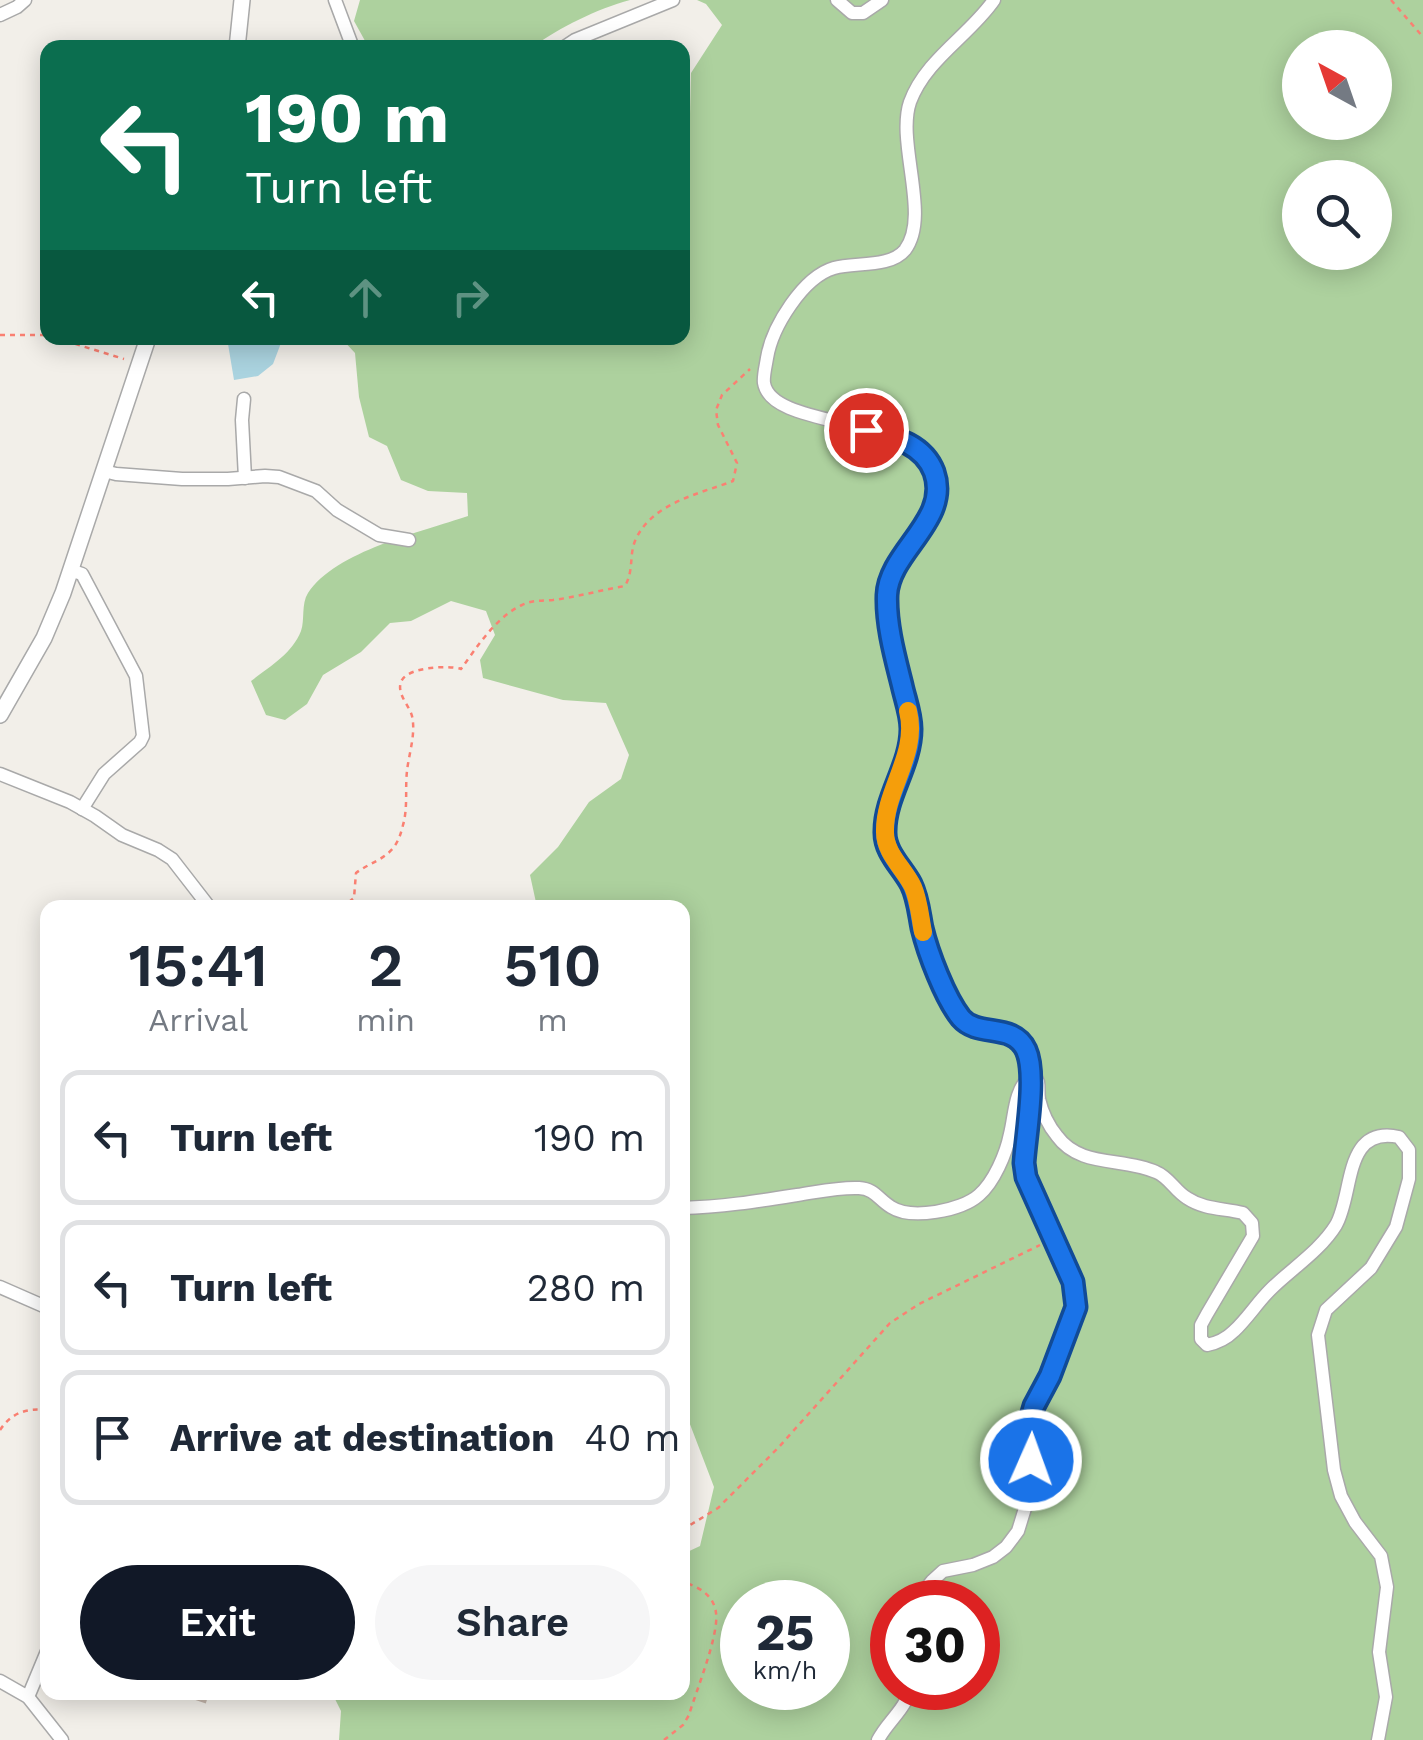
<!DOCTYPE html>
<html lang="en">
<head>
<meta charset="utf-8">
<style>
	:root { --surface:#fff; --page:#f6f6f7; --text:#1f2937; --muted:#747a83; --line:#e0e1e3; --accent:#111827 }
	body { margin:0; font-family:"Work Sans",sans-serif; background:var(--page); color:var(--text); height:100vh; display:flex; flex-direction:column; font-size:38px; white-space:nowrap }
	* { box-sizing:border-box; margin:0 }
	p { font-size:32px; color:var(--muted) }
	.icon { flex:none; width:55px; height:55px; fill:none; stroke:currentColor; stroke-width:2; stroke-linecap:round; stroke-linejoin:round }
	.map { position:relative; flex:1; overflow:hidden }
	.details { position:absolute; left:40px; top:900px; width:650px; height:800px; display:flex; flex-direction:column; background:var(--surface); border-radius:20px; box-shadow:0 5px 25px #0003 }
	.details>* { flex:none }
	.guide { position:absolute; left:40px; top:40px; width:650px; height:305px; border-radius:20px; box-shadow:0 5px 25px #0003; background:#0b6e4f; color:#fff; overflow:hidden }
	.needle { width:65px; rotate:320deg }
	.controls { position:absolute; left:1282px; top:30px; display:grid; gap:20px }
	.controls a { display:grid; place-items:center; width:110px; height:110px; border-radius:50%; background:var(--surface); box-shadow:0 5px 25px #0003; font-size:50px }
	.speed { position:absolute; left:720px; top:1580px; display:flex; gap:20px; font-size:50px; font-weight:700; text-align:center }
	.speed>* { display:grid; place-content:center; width:130px; height:130px; border-radius:50%; background:var(--surface); box-shadow:0 5px 25px #0003; line-height:1 }
	.speed small { font-size:25px; font-weight:400 }
	.speed .limit { border:15px solid #d22; background:#fff; color:#111 }
	.pin { position:absolute; display:grid; place-items:center; width:85px; height:85px; color:#fff; margin:-42px; border:5px solid #fff; border-radius:50%; box-shadow:0 2px 10px #0007 }
	.me { position:absolute; width:110px; margin:-55px; rotate:2deg; stroke-linejoin:round; filter:drop-shadow(0 0 8px #0008) }
	.turn { display:flex; align-items:center; gap:35px; height:210px; padding:0 40px; font-size:45px }
	.turn .icon { width:130px; height:130px; stroke-width:2.5 }
	.turn b { display:block; font-size:70px; line-height:85px }
	.lanes { display:flex; align-items:center; height:95px; padding:0 40px; background:#0003; justify-content:center; gap:50px; direction:ltr }
	.lanes .off { opacity:.35 }
	.eta { display:flex; justify-content:space-evenly; align-items:center; height:170px; text-align:center }
	.eta b { font-size:60px; font-weight:600; line-height:70px }
	.primary-button { display:flex; gap:20px; margin-top:auto; padding:20px 40px }
	.primary-button a { flex:1; height:115px; border-radius:60px; background:var(--accent); color:#fff; font-size:40px; font-weight:600; line-height:115px; text-align:center }
	.primary-button a+a { background:var(--page); color:var(--text) }
	ul { padding:0; list-style:none }
	li { display:flex; align-items:center; gap:30px; height:135px; margin:0 20px 15px; padding:0 20px; border:5px solid var(--line); border-radius:20px }
	li div { flex:1 }
	li b { display:block; font-size:38px }
	li em { font-style:normal }
	.map>svg:first-child { display:block }
	.forest { fill:#add19e; fill-rule:evenodd }
	.water { fill:#aad3df }
	.building { fill:#c7bfb8; stroke:#c4b6ab; stroke-width:2.5 }
	.lines { fill:none; stroke-linecap:round; stroke-linejoin:round }
	.minor-casing { stroke:#a9a9a9; stroke-width:15 }
	.tertiary-casing { stroke:#a9a9a9; stroke-width:18 }
	.path { stroke:#fa8072; stroke-width:2.5; stroke-dasharray:5 5; stroke-linecap:butt }
	.minor { stroke:#fff; stroke-width:12 }
	.tertiary { stroke:#fff; stroke-width:15 }
	.route-casing { stroke:#114b97; stroke-width:25 }
	.route { stroke:#1a73e8; stroke-width:18 }
	.slow { stroke:#f59e0b; stroke-width:18 }
</style>
</head>
<body>
<div class="map">
<svg width="1423" height="1740" viewBox="0 0 1423 1740">
	<rect width="100%" height="100%" fill="#f2efe9"/>
	<g class="forest">
		<path d="M360,0h270c-33,9 -70,27 -97,47l-164,1 -15,-27z"/>
		<path d="M697,0h726v1740h-1084l2,-29 -9,-18 350,-1 1,-138 17,-8 14,-59 -31,-81 -1,-498 -145,-1 -7,-32 28,-28 31,-45 32,-23 8,-24 -23,-52 -43,-3 -80,-22 -3,-18 15,-25 -9,-24 -35,-10 -40,20 -21,2 -29,29 -38,23 -16,29 -22,16 -19,-5 -15,-34c18,-14 41,-27 50,-50 4,-11 0,-27 7,-38 28,-42 113,-61 160,-77l-1,-23 -39,-2 -27,-11 -14,-34 -18,-9 -10,-40 -4,-44 -14,-15h79l41,3 4,-3h217l1,-218 7,-6 1,-41 31,-48 -16,-21zM1300,48h75v74h-75zM1300,178h75v74h-75zM742,1602h86v86h-86zM892,1602h86v86h-86z"/>
	</g>
	<polygon class="water" points="227,338 292,338 281,343 273,364 258,376 234,380"/>
	<polygon class="building" points="176,1692 208,1692 205,1702"/>
	<g class="lines">
		<g class="minor-casing">
			<g id="minor">
				<polyline points="335,0 353,48"/>
				<polyline points="837,0 852,13 863,13 882,0"/>
				<path d="M994,0c-25,36 -68,59 -84,102 -14,41 21,114 -5,148 -15,18 -50,12 -71,18 -31,9 -62,59 -67,90 -1,7 -4,18 -3,25 8,49 163,30 172,97 6,45 -45,71 -48,113 -4,45 18,87 23,131 3,37 -24,69 -26,105 -2,23 18,39 28,59 6,12 6,27 9,40 5,24 24,74 40,91 16,17 45,5 60,25 5,8 5,15 8,24 1,3 7,11 8,14 1,5 0,11 1,17 3,13 9,26 18,37 23,32 66,21 99,36 13,5 19,19 31,26 18,12 37,10 56,15l9,10 1,13 -46,78 -6,11v14l6,6c10,-2 19,-6 27,-14 13,-12 23,-28 36,-41 21,-21 50,-39 66,-65 18,-31 7,-100 63,-88l10,13v29l-13,48 -25,41 -45,42 -8,25 16,135 7,26 14,26 26,34 6,31 -8,65 7,45 -8,43"/>
				<polyline points="0,15 17,7 25,0"/>
				<polyline points="563,48 575,40 673,0"/>
				<polyline points="244,399 242,420 245,478"/>
				<polyline points="104,471 116,474 182,479 228,479 265,476 279,477 316,491 337,510 379,535 409,540"/>
				<polyline points="70,570 82,574 136,676 143,736 140,742 104,774 82,809"/>
				<polyline points="0,774 70,802 95,816 122,835 158,850 172,859 210,908"/>
				<path d="M682,1208c40,-1 77,-7 115,-13 21,-3 41,-8 62,-7 16,1 19,11 32,19 20,13 70,4 88,-12 15,-13 27,-41 31,-61 5,-20 4,-42 19,-57"/>
				<polyline points="0,1287 48,1308"/>
				<polyline points="915,1602 932,1581 943,1571 973,1565 993,1557 1006,1547 1018,1531 1026,1505 1031,1460 1030,1420 1063,1343 1076,1307 1076,1295 1073,1281 1026,1177 1024,1163 1030,1076"/>
				<polyline points="0,1681 28,1697 62,1740"/>
				<polyline points="28,1697 48,1649"/>
				<path d="M878,1740c9,-18 29,-32 32,-52"/>
			</g>
		</g>
		<g class="tertiary-casing">
			<g id="tertiary">
				<polyline points="237,48 242,0"/>
				<polyline points="0,715 44,638 63,593 148,338"/>
			</g>
		</g>
		<g class="path">
			<polyline points="1391,0 1423,37"/>
			<polyline points="0,335 48,335"/>
			<polyline points="56,338 124,359"/>
			<path d="M341,908l13,-10 2,-25c13,-10 28,-13 38,-26 5,-7 7,-14 9,-22 5,-17 2,-37 4,-54 2,-18 9,-37 5,-55 -3,-11 -17,-24 -10,-36 7,-13 47,-15 59,-11 16,-22 35,-52 61,-64 10,-5 20,-4 31,-5 24,-3 48,-10 72,-14 9,-16 4,-30 10,-45 16,-38 64,-47 98,-60l4,-18 -19,-38 -2,-15 6,-15 28,-26"/>
			<path d="M0,1430c12,-18 27,-22 48,-20"/>
			<polyline points="682,1530 718,1508 778,1448 890,1323 919,1304 1040,1245"/>
			<path d="M664,1740l19,-15 6,-10c7,-24 30,-79 27,-102 -2,-18 -18,-27 -34,-31"/>
		</g>
		<use href="#minor" class="minor"/>
		<use href="#tertiary" class="tertiary"/>
	</g>
	<g class="lines">
		<g class="route-casing">
			<path id="route" d="M866,430c27,7 57,13 68,42 17,48 -45,79 -47,123 -1,30 8,62 15,90 3,14 9,29 9,44 0,36 -26,67 -26,102 -1,21 17,36 26,53 7,14 8,29 11,44 6,25 23,70 39,90 17,20 52,4 65,32 11,24 0,84 -2,113l2,14 47,105 3,25 -26,69 -16,30 -4,14 1,40"/>
		</g>
		<use href="#route" class="route"/>
		<path class="slow" d="M908,711c11,43 -24,79 -23,121 0,22 19,36 28,55 6,14 7,30 10,45"/>
	</g>
</svg>
<div class="controls">
<a><svg class="needle" viewBox="-14 -14 28 28"><path d="M0-13l5 13h-10z" fill="#e53935"/><path d="M0 13l5-13h-10z" fill="#747a83"/></svg></a>
<a><svg class="icon" aria-label="search" viewBox="0 0 24 24"><circle cx="10" cy="10" r="6"/><path d="M15 15l6 6"/></svg></a>
</div>
<div class="speed"><div>25<small>km/h</small></div><div class="limit">30</div></div>
<div class="pin" style="left:866px;top:430px;background:#d93025"><svg class="icon" aria-label="arrive" viewBox="0 0 24 24"><path d="M6 21V4h12l-3 4 3 4H6"/></svg></div>
<svg class="me" style="left:1031px;top:1460px" viewBox="-20 -20 40 40"><circle r="17" fill="#1a73e8" stroke="#fff" stroke-width="3"/><path d="M0-11L8 9 0 5-8 9z" fill="#fff"/></svg>
<div class="guide">
<div class="turn"><svg class="icon" aria-label="left" viewBox="0 0 24 24"><path d="M17 20v-9H6M10 6l-5 5 5 5"/></svg><div><b>190 m</b>Turn left</div></div>
<div class="lanes"><svg class="icon" aria-label="left" viewBox="0 0 24 24"><path d="M17 20v-9H6M10 6l-5 5 5 5"/></svg><svg class="icon off" aria-label="ahead" viewBox="0 0 24 24"><path d="M12 20V5M6 11l6-6 6 6"/></svg><svg class="icon off" aria-label="right" viewBox="0 0 24 24"><path d="M7 20v-9h11M14 6l5 5-5 5"/></svg></div>
</div>
<section class="details">
<div class="eta">
<div><b>15:41</b><p>Arrival</p></div>
<div><b>2</b><p>min</p></div>
<div><b>510</b><p>m</p></div>
</div>
<ul>
<li><svg class="icon" aria-label="left" viewBox="0 0 24 24"><path d="M17 20v-9H6M10 6l-5 5 5 5"/></svg><div><b>Turn left</b></div><em>190 m</em></li>
<li><svg class="icon" aria-label="left" viewBox="0 0 24 24"><path d="M17 20v-9H6M10 6l-5 5 5 5"/></svg><div><b>Turn left</b></div><em>280 m</em></li>
<li><svg class="icon" aria-label="arrive" viewBox="0 0 24 24"><path d="M6 21V4h12l-3 4 3 4H6"/></svg><div><b>Arrive at destination</b></div><em>40 m</em></li>
</ul>
<div class="primary-button"><a>Exit</a><a>Share</a></div>
</section>
</div>
</body>
</html>
